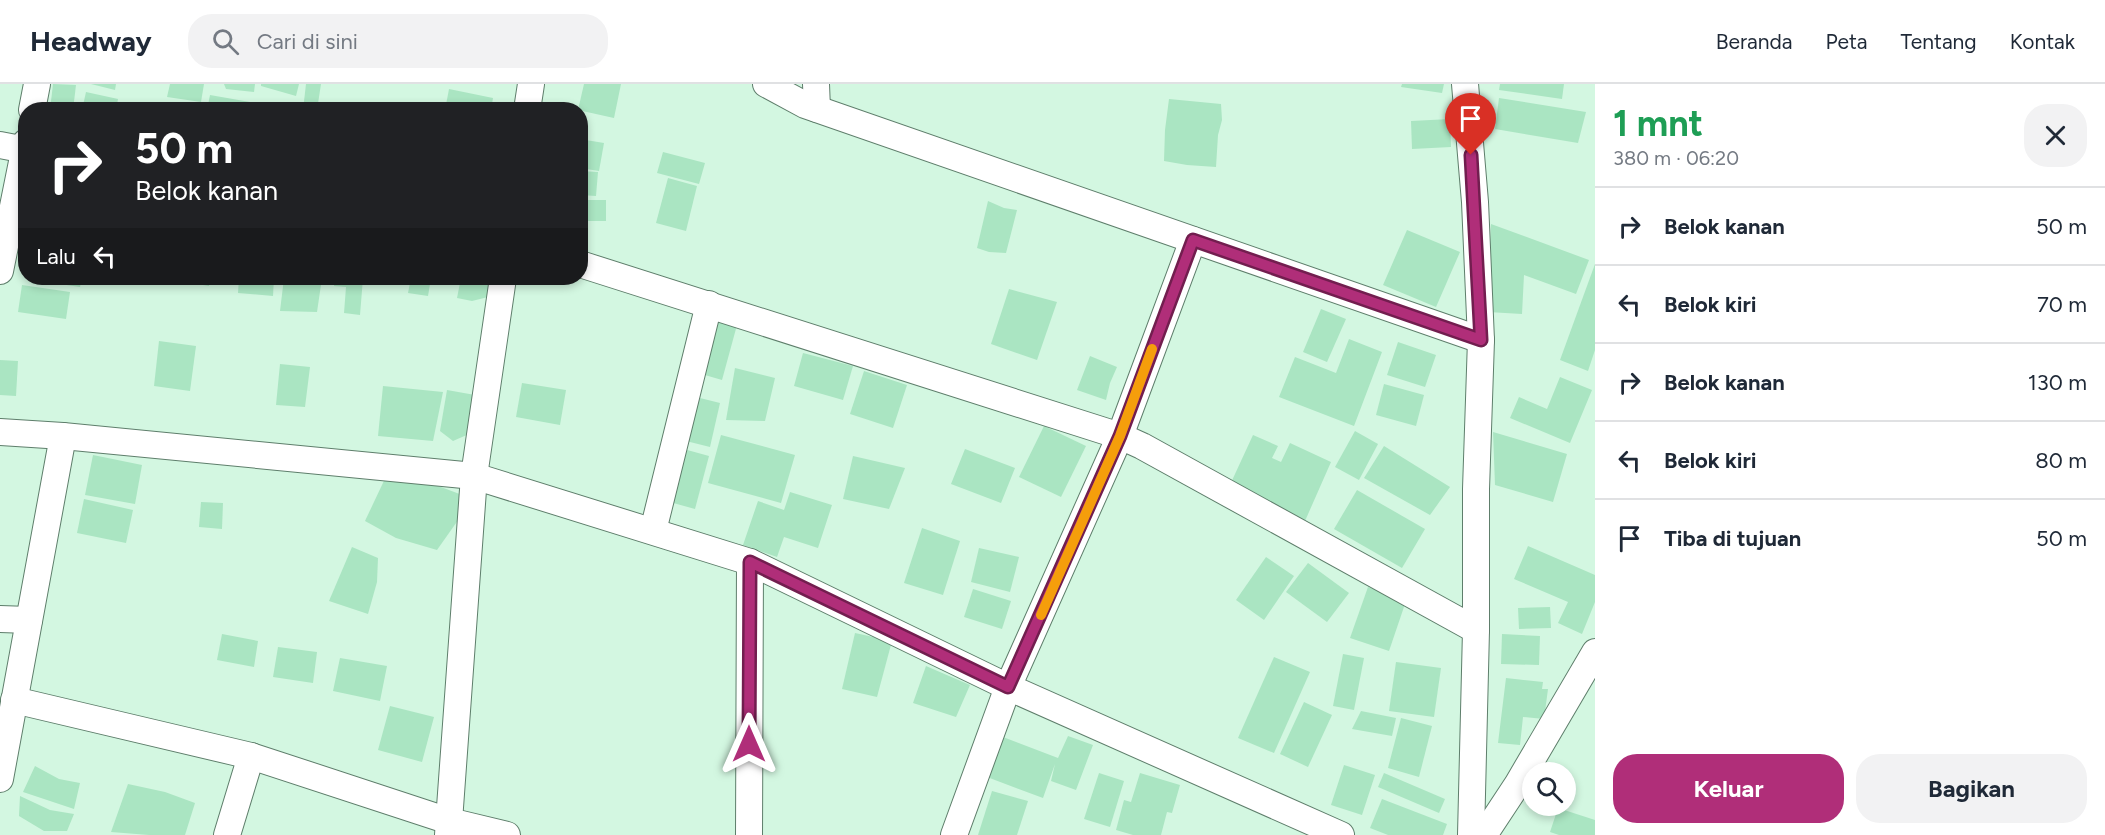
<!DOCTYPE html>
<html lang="id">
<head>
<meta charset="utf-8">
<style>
	:root { --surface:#fff; --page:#f2f2f3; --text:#1f2937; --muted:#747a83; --line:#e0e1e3; --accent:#b02e79 }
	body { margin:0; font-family:Figtree,sans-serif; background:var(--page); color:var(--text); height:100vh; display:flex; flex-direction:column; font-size:22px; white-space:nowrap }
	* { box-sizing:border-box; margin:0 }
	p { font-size:20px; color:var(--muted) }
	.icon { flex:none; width:33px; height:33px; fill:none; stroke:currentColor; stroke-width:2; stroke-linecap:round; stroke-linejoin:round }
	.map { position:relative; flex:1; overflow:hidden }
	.side { display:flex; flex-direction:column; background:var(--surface); width:510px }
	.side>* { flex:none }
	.guide { position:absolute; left:18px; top:18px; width:570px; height:183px; border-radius:24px; box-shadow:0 3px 9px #0003; background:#202124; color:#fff; overflow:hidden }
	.fabs { position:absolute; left:1522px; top:678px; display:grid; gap:12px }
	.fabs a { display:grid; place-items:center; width:54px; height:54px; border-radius:50%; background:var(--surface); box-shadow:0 3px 9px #0003; font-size:30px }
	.pin { position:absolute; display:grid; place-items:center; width:51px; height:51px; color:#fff; margin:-62px -26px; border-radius:50% 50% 50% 0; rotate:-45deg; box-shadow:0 0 6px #0007 }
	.pin .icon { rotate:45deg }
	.me { position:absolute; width:66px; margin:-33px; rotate:0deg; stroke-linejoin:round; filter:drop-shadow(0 0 4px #0008) }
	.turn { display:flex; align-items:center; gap:21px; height:126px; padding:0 18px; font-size:27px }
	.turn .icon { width:78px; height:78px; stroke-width:2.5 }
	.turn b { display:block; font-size:42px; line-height:51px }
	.then { display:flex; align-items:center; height:57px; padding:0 18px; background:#0003; gap:12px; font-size:22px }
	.round { display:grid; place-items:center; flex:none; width:63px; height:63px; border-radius:24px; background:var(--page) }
	.headline { display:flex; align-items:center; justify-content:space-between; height:102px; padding:0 18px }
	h1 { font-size:36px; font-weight:700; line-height:45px; color:#1e9e55 }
	.cta { display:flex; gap:12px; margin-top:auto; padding:12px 18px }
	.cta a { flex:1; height:69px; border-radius:24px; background:var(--accent); color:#fff; font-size:24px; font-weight:700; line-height:69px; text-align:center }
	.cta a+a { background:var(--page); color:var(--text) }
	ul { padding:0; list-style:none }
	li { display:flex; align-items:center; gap:18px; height:78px; padding:0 18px; border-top:2px solid var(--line) }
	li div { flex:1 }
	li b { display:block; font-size:22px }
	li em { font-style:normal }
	header { display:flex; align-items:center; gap:36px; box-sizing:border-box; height:84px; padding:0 30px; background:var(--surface); border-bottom:2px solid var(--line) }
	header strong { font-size:28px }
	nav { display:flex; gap:33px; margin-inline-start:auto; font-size:21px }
	.search { width:420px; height:54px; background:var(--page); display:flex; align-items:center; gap:15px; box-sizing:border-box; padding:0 21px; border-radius:24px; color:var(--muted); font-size:22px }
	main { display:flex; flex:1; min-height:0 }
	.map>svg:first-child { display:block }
	.building { fill:#aae5c2 }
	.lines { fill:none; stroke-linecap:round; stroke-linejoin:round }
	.minor-casing { stroke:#5e7e6b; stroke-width:28 }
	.minor { stroke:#fff; stroke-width:26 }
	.route-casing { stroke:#721e4f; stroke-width:15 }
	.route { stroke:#b02e79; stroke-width:10 }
	.slow { stroke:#f59e0b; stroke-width:10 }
</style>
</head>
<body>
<header>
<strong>Headway</strong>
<div class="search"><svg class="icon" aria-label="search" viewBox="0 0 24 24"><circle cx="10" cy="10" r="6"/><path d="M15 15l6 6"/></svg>Cari di sini</div>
<nav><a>Beranda</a><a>Peta</a><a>Tentang</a><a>Kontak</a></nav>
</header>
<main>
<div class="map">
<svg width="1595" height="751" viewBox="0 0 1595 751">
	<rect width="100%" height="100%" fill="#d3f7e1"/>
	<g class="building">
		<polygon points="53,0 76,1 73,26 50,26"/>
		<polygon points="91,0 116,0 115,6"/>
		<polygon points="170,0 204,0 201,18 167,13"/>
		<polygon points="224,0 255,0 254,8 226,5"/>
		<polygon points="261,0 299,0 296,12 261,2"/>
		<polygon points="306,0 321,0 317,26 303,26"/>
		<polygon points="584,0 621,0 614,34 578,26"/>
		<polygon points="1402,0 1444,0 1442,9 1401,3"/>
		<polygon points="1500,0 1564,0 1562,15 1499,6"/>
		<polygon points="449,5 493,14 491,26 445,26"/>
		<polygon points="86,8 118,15 116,26 82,26"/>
		<polygon points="210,11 250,18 248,26 207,26"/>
		<polygon points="1499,14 1586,28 1578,59 1495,45"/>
		<polygon points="1169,15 1221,20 1222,36 1218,51 1216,83 1187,81 1164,77 1165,46"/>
		<polygon points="1450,35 1451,63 1412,65 1411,37"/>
		<polygon points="580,55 604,59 599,87 580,84"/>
		<polygon points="663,68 705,79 699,100 657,89"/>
		<polygon points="580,87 598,88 596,112 580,111"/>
		<polygon points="668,94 697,102 686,147 656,139"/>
		<rect x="580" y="116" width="26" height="21"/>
		<polygon points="988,117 1004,124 1017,126 1006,169 989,168 977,164"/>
		<polygon points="1491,140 1589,176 1576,210 1524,191 1522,230 1488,228"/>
		<polygon points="1407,146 1460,168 1436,223 1383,201"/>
		<polygon points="1595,180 1595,266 1588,287 1560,276"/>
		<polygon points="39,194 82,194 80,203 39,197"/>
		<polygon points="161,194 210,194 209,202"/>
		<polygon points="239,194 274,194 273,212 238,209"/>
		<polygon points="284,194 322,194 317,228 280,227"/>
		<polygon points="335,194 363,194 360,231 344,229 346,203 334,202"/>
		<polygon points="411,194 431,194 428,212 408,209"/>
		<polygon points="461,194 492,194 488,213 472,217 457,214"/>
		<polygon points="22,201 70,208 66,235 18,228"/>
		<polygon points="1009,205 1057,218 1037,276 991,260"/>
		<polygon points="1321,225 1346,235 1327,278 1303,268"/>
		<polygon points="713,234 737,241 722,296 698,289"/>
		<polygon points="1349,255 1382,268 1354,342 1279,313 1295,273 1336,289"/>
		<polygon points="159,257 196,262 190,307 154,302"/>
		<polygon points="1398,258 1436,271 1425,303 1387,291"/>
		<polygon points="803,269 853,282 843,316 794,302"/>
		<polygon points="1090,272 1117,283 1110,299 1106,316 1077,306"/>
		<polygon points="0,276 18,277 16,312 0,311"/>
		<polygon points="280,280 310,283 305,323 276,321"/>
		<polygon points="735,284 775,294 765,337 726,336"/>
		<polygon points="864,287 907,301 893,344 850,330"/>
		<polygon points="1560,293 1592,306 1570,359 1510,334 1519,313 1547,325"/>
		<polygon points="522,299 566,306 560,341 516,333"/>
		<polygon points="1384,300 1424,311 1416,342 1376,331"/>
		<polygon points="383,302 443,308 433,357 378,352"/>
		<polygon points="447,306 475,311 469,350 453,357 440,347"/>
		<polygon points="692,312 720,319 710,363 682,356"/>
		<polygon points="1044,342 1086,362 1061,413 1019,393"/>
		<polygon points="1355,347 1378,360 1359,396 1335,383"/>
		<polygon points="1493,348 1567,370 1553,418 1495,401"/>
		<polygon points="721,351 795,371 781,419 708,399"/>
		<polygon points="1253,351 1278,362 1272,374 1281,378 1290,359 1331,378 1305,437 1229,403"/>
		<polygon points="1384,362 1450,403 1430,431 1364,394"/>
		<polygon points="680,364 709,372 695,425 666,417"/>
		<polygon points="965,365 1015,384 1001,419 951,400"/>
		<polygon points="93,371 142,381 135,420 85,411"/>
		<polygon points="853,372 905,384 889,425 843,415"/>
		<polygon points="390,384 473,415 437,466 396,454 365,437"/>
		<polygon points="1357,406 1425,445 1402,484 1334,445"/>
		<polygon points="790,408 832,421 818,464 784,453 777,473 743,461 758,417 784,426"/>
		<polygon points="84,415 133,426 126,459 77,449"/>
		<polygon points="201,418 223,419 222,445 199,443"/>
		<polygon points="922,444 960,457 943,511 904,499"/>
		<polygon points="1528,462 1595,491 1595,518 1582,550 1558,539 1568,518 1514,495"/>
		<polygon points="352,463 378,474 377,498 368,530 329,517"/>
		<polygon points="979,464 1019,473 1010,508 971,498"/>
		<polygon points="1266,473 1294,492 1264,536 1236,516"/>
		<polygon points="1308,479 1349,509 1327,538 1286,508"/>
		<polygon points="1368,503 1406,517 1389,567 1350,554"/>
		<polygon points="973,505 1011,517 1002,545 964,533"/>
		<polygon points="1550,523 1551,544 1519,545 1518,524"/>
		<polygon points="855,549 892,557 877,613 842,605"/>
		<polygon points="222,550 258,557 254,583 217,576"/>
		<polygon points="1502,550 1540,552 1539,581 1501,580"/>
		<polygon points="278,563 317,568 313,599 273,593"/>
		<polygon points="1343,570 1364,574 1354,626 1333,622"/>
		<polygon points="1274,573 1310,588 1274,669 1238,654"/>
		<polygon points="340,574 387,582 380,617 333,607"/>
		<polygon points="1396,578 1441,584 1434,633 1389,627"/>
		<polygon points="926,582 970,601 956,633 913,619"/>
		<polygon points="1506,594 1543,598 1542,605 1548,605 1544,635 1523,633 1520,661 1498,659"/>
		<polygon points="1304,618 1332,631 1308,683 1280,670"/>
		<polygon points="390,622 434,633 422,678 378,666"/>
		<polygon points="1361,627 1396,634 1392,652 1352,645"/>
		<polygon points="1401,634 1432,642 1419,693 1388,684"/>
		<polygon points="1068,652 1093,661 1076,706 1051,697 1055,680 1043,714 987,693 1003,653 1058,674"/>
		<polygon points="1344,681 1375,691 1362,731 1331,721"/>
		<polygon points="35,682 59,695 80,699 74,725 23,708"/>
		<polygon points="1099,689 1124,697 1110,743 1084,735"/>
		<polygon points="1140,689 1180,701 1172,729 1167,728 1161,751 1133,751 1116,746 1124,716 1131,718"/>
		<polygon points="1384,689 1445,715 1439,729 1378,703"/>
		<polygon points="128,700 165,708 195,719 185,751 149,751 111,748"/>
		<polygon points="992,707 1028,717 1017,751 978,751"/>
		<polygon points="20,712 50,726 74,730 67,747 44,747 19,732"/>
		<polygon points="1382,715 1447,740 1443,751 1388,751 1370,744"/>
		<polygon points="1558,724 1595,736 1595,751 1559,751 1550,748"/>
	</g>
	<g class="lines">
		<g class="minor-casing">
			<g id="minor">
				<polyline points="766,0 805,21 1481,256"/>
				<polyline points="816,0 817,25"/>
				<polyline points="1465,0 1475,118 1481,256 1476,405 1476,546 1471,751"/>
				<polyline points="32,26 37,0"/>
				<polyline points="527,26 531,0"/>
				<polyline points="0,61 26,66"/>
				<polyline points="580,180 1120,352 1142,362 1476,546"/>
				<polyline points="0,187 26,58"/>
				<polyline points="0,348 63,352 474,392 750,478 1008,603 1341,751"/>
				<polyline points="653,447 709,220"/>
				<polyline points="0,535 29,536"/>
				<polyline points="14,616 251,672 449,737 507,751"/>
				<polyline points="0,695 63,352"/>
				<polyline points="227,751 251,672"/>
				<polyline points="448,751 474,392 503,194"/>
				<polyline points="749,751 750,478"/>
				<polyline points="954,751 1008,603 1120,352 1193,156"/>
				<polyline points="1484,751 1517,701 1595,568"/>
			</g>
		</g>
		<use href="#minor" class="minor"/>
	</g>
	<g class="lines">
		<g class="route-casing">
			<polyline id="route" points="749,660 750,478 1008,603 1120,352 1193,156 1481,256 1471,71"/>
		</g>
		<use href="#route" class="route"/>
		<polyline class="slow" points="1041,531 1120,352 1152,265"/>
	</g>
</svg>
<div class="fabs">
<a><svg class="icon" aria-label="search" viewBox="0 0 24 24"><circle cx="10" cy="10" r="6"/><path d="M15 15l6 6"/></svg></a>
</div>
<div class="pin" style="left:1471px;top:71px;background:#d93025"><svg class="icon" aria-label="arrive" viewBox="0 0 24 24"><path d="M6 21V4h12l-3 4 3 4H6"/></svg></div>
<svg class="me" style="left:749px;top:660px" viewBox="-20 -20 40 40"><path d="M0-17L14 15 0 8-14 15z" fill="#b02e79" stroke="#fff" stroke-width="4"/></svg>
<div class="guide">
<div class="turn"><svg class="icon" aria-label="right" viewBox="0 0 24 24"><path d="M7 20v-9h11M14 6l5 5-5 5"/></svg><div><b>50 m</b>Belok kanan</div></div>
<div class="then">Lalu<svg class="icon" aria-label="left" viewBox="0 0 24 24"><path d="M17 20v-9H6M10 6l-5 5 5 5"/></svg></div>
</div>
</div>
<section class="side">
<div class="headline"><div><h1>1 mnt</h1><p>380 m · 06:20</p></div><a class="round"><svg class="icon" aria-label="close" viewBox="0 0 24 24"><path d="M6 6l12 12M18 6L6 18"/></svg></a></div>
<ul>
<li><svg class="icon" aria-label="right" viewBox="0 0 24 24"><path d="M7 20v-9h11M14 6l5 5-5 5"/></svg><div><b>Belok kanan</b></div><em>50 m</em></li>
<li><svg class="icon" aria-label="left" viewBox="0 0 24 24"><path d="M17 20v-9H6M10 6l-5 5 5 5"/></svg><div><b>Belok kiri</b></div><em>70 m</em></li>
<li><svg class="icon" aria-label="right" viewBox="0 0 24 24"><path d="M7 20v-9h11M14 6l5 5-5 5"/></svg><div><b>Belok kanan</b></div><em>130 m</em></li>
<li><svg class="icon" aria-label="left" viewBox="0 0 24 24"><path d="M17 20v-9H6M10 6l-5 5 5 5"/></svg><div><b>Belok kiri</b></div><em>80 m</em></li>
<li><svg class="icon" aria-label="arrive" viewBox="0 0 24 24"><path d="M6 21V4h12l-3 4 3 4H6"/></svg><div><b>Tiba di tujuan</b></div><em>50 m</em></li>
</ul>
<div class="cta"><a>Keluar</a><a>Bagikan</a></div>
</section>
</main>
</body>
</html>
